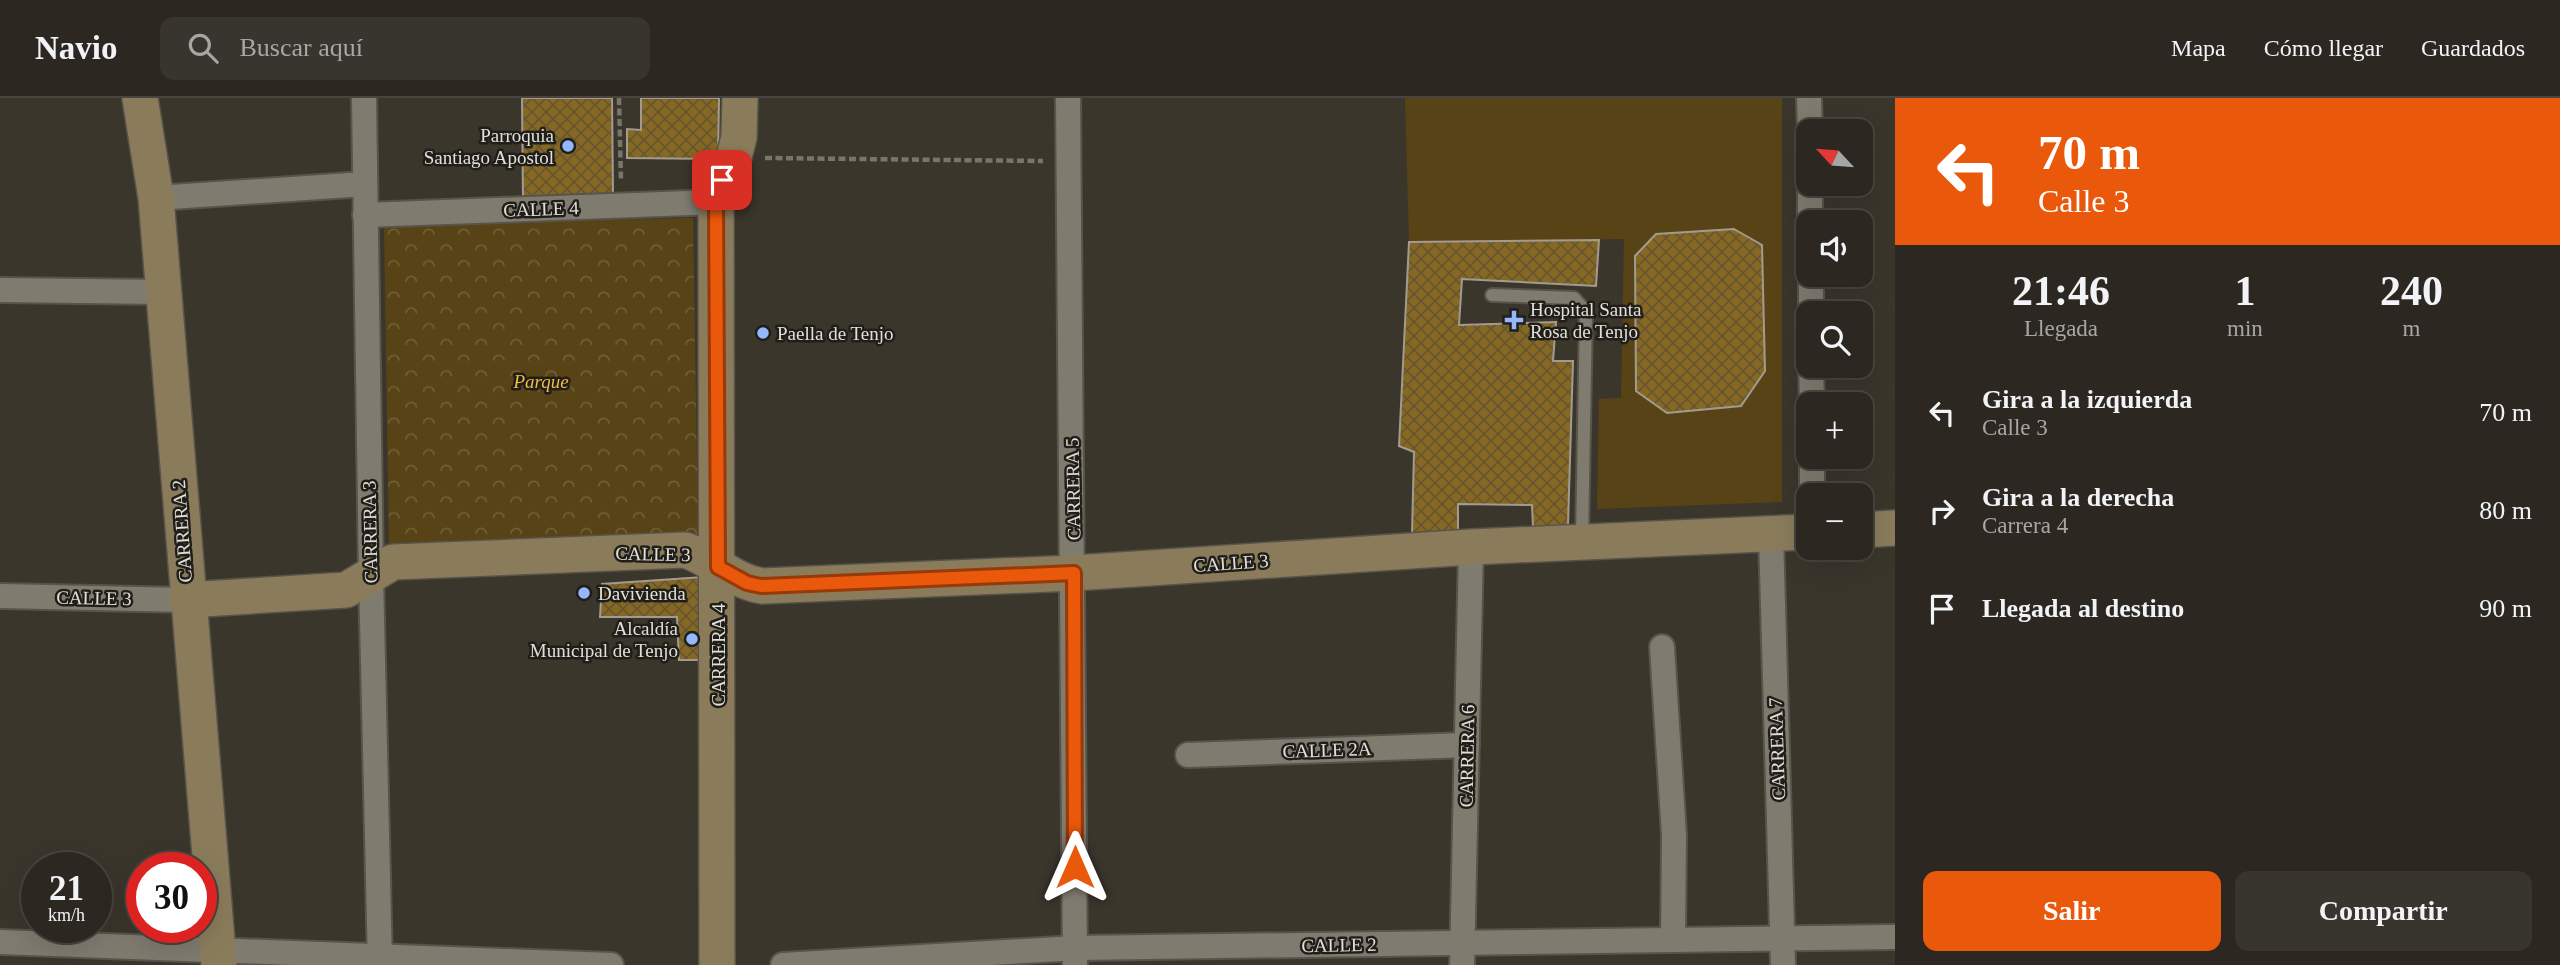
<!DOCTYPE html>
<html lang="es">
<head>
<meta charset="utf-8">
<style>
	:root { --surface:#2c2821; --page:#38342e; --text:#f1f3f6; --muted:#a6a6a5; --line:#48443f; --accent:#ea580c }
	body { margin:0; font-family:Georgia,serif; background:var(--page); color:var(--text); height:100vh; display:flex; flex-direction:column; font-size:26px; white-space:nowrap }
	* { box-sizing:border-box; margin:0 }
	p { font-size:23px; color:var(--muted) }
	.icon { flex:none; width:38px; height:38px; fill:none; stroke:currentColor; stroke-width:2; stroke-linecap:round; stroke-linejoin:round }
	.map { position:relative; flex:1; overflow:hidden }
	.side { display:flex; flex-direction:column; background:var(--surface); width:665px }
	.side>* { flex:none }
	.top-card { background:#ea580c; color:#fff; overflow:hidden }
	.needle { width:46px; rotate:296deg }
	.controls { position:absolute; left:1796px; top:21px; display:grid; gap:14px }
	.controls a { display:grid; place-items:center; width:77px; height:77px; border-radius:14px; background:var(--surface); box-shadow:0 7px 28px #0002,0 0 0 2px var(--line); font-size:35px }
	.speed { position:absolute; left:21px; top:754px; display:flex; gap:14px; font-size:35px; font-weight:700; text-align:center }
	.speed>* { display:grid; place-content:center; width:91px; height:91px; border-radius:50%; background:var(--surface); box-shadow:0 7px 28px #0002,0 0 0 2px var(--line); line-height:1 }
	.speed small { font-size:18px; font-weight:400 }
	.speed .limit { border:10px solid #d22; background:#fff; color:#111 }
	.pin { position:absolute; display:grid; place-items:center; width:60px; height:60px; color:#fff; margin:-30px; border-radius:14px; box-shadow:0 4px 10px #0006 }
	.me { position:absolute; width:77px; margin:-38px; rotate:0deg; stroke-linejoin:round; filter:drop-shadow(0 0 5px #0008) }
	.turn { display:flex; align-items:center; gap:24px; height:147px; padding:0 28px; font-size:32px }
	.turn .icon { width:91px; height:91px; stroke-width:2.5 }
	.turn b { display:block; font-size:49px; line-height:60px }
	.eta { display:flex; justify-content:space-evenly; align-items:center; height:119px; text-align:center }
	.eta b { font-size:42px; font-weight:600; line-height:49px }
	.primary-button { display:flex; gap:14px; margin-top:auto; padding:14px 28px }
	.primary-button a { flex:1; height:80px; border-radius:14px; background:var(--accent); color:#fff; font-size:28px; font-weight:600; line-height:80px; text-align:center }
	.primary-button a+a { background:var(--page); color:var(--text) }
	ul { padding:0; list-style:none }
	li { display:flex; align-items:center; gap:21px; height:98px; padding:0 28px }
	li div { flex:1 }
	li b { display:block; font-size:26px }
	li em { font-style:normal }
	header { display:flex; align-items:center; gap:42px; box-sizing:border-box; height:98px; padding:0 35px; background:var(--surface); border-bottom:2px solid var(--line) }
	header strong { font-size:33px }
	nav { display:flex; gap:38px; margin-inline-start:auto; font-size:24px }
	.search { width:490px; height:63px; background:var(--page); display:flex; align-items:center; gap:18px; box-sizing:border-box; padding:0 24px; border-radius:14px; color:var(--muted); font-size:26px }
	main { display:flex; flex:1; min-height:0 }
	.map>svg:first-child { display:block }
	.grass { fill:#574316 }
	.park { fill:url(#park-crowns) }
	.building { fill:url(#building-cross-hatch); stroke:#a29c90; stroke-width:2 }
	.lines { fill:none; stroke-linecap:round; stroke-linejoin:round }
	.lane-casing { stroke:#58534b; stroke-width:16 }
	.street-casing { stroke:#58534b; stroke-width:28 }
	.secondary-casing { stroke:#58534b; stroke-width:38 }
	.path { stroke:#79756c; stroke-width:4.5; stroke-dasharray:7 3.5; stroke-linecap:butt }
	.lane { stroke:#807b6f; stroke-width:12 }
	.street { stroke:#807b6f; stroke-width:24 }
	.secondary { stroke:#8a7c5b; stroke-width:35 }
	.route-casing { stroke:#983908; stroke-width:18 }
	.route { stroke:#ea580c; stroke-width:12 }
	.poi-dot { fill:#94b7fd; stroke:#201e19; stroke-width:2.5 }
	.labels { text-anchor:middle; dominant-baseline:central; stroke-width:5; stroke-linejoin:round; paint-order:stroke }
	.poi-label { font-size:19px; fill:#e2ded8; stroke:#201e19; text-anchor:start }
	.street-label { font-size:19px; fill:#e2ded8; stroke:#201e19 }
	.park-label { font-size:19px; font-style:italic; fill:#f3bc40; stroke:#201e19 }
</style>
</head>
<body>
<header>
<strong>Navio</strong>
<div class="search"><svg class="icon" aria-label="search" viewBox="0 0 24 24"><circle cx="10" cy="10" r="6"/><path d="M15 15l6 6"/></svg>Buscar aquí</div>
<nav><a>Mapa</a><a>Cómo llegar</a><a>Guardados</a></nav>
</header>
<main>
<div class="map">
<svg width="1895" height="867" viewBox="0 0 1895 867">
	<defs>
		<pattern id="park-crowns" width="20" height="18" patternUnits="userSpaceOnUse" patternTransform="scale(1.75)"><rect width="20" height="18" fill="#574316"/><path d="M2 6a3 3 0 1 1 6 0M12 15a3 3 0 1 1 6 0" fill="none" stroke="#6f5e37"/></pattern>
		<pattern id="building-cross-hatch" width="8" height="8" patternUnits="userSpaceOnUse" patternTransform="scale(1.75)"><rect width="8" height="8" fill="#876822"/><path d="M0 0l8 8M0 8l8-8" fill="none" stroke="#665632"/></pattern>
	</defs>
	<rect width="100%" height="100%" fill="#3b362c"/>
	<polygon class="grass" points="1405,0 1782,0 1782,404 1597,411 1599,301 1621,300 1624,141 1409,144"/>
	<polygon class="park" points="693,120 698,438 389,445 384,127"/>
	<g class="building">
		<polygon points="522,0 612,0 613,96 523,103"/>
		<polygon points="641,0 719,0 718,61 627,60 627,31 641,32"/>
		<polygon points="1734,131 1762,147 1765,273 1741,308 1667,315 1636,293 1635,158 1656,136"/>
		<polygon points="1599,142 1596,188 1462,181 1459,227 1556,224 1553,263 1573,263 1568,427 1533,429 1532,407 1458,406 1458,433 1412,436 1414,354 1399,348 1409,144"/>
		<polygon points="703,479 707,562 679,562 677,519 600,519 602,486"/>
	</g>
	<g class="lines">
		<g class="lane-casing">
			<polyline id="lane" points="1492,197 1574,200 1586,214 1582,443"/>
		</g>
		<g class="street-casing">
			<g id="street">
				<polyline points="364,0 371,478 380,867"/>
				<polyline points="1068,0 1075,867"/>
				<polyline points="1809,0 1810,33"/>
				<polyline points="1810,86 1810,124"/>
				<polyline points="156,100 365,86"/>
				<polyline points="365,117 716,104"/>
				<polyline points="1811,177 1811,215"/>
				<polyline points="0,192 163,194"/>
				<polyline points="1811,268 1812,306"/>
				<polyline points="1812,359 1812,397"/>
				<polyline points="1771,436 1783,867"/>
				<polyline points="0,498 187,502"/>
				<polyline points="1662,549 1674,737 1673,842"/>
				<polyline points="1188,657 1467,647"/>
				<polyline points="0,844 611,867"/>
				<polyline points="783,867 1076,850 1895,839"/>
				<polyline points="1462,867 1471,449"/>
			</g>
		</g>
		<g class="secondary-casing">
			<g id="secondary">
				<polyline points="140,0 156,100 219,867"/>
				<polyline points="1860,432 1895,430"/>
				<path d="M187,502l159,-10 47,-28 292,-12c28,9 47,31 77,36l312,-13 397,-26 337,-15"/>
				<polyline points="717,867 716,104 722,82 734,59 739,39 740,0"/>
			</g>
		</g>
		<g class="path">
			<polyline points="619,0 621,83"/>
			<polyline points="765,60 1043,63"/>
		</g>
		<use href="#lane" class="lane"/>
		<use href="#street" class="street"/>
		<use href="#secondary" class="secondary"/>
	</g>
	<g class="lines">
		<g class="route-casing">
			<polyline id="route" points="722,82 716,104 718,469 747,485 761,488 1074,475 1075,769"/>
		</g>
		<use href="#route" class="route"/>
	</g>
	<g class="poi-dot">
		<circle cx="568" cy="48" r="7"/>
		<path d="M1510.5 211.5h7v7h7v7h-7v7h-7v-7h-7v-7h7z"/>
		<circle cx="763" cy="235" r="7"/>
		<circle cx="584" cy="495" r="7"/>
		<circle cx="692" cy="541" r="7"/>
	</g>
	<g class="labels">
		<g class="poi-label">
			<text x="554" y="37" text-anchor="end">Parroquia<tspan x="554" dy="22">Santiago Apostol</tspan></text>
			<text x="1530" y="211">Hospital Santa<tspan x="1530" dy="22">Rosa de Tenjo</tspan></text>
			<text x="777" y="235">Paella de Tenjo</text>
			<text x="598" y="495">Davivienda</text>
			<text x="678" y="530" text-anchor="end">Alcaldía<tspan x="678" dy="22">Municipal de Tenjo</tspan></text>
		</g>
		<g class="street-label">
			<text transform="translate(541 111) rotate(-2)">CALLE 4</text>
			<text transform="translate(1073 391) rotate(-91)">CARRERA 5</text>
			<text transform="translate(182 433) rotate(-94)">CARRERA 2</text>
			<text transform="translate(370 434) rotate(-91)">CARRERA 3</text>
			<text transform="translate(653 456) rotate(1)">CALLE 3</text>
			<text transform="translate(1231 465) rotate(-4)">CALLE 3</text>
			<text transform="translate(94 500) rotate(1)">CALLE 3</text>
			<text transform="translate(718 557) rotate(-90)">CARRERA 4</text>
			<text transform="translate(1777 651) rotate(-92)">CARRERA 7</text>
			<text transform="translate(1327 652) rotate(-2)">CALLE 2A</text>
			<text transform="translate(1467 658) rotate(-89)">CARRERA 6</text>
			<text transform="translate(1339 847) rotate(-1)">CALLE 2</text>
		</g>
		<g class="park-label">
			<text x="541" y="283">Parque</text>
		</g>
	</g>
</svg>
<div class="controls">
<a><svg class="needle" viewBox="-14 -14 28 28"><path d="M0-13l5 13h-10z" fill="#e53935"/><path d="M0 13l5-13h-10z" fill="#a6a6a5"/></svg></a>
<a><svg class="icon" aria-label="sound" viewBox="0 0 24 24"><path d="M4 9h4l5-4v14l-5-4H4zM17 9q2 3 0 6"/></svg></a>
<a><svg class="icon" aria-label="search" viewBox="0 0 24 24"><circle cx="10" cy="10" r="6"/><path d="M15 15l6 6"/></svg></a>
<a>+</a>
<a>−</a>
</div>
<div class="speed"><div>21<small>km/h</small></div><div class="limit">30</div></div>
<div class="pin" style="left:722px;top:82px;background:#d93025"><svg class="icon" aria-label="arrive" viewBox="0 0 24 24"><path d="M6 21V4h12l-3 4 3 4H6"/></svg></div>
<svg class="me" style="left:1075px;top:769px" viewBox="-20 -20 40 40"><path d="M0-17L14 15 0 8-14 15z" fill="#ea580c" stroke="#fff" stroke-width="4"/></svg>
</div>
<section class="side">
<div class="top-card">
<div class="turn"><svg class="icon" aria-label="left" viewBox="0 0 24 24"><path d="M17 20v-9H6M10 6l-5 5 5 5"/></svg><div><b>70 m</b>Calle 3</div></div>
</div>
<div class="eta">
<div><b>21:46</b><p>Llegada</p></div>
<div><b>1</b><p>min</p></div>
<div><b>240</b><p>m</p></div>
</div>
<ul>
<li><svg class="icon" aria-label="left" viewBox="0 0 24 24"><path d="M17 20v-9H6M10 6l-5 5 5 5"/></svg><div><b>Gira a la izquierda</b><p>Calle 3</p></div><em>70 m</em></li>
<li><svg class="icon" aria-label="right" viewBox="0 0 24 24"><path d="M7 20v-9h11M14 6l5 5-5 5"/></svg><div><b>Gira a la derecha</b><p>Carrera 4</p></div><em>80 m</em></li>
<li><svg class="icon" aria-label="arrive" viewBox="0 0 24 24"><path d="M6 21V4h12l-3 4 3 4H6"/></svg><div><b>Llegada al destino</b></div><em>90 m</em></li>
</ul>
<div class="primary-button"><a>Salir</a><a>Compartir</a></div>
</section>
</main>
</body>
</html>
